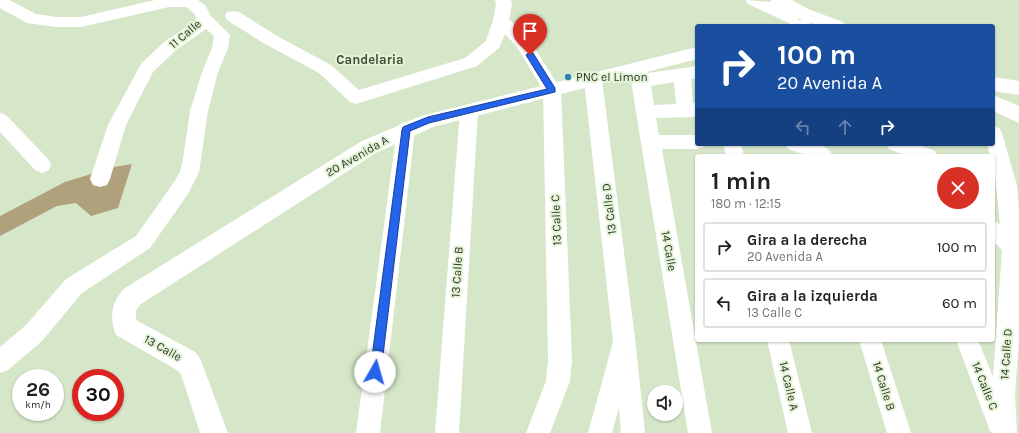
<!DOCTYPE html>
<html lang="es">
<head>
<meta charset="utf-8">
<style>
	:root { --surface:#fff; --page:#f2f2f2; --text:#222; --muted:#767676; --line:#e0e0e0 }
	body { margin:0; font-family:Karla,sans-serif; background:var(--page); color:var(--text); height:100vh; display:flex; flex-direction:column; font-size:15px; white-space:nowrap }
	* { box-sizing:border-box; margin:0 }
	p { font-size:13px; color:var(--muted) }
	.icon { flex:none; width:22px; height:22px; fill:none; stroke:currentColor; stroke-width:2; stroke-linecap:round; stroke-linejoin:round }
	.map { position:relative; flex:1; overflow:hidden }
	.drawer { position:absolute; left:695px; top:154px; width:300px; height:188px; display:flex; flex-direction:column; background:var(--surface); border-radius:4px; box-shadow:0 1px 3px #0004 }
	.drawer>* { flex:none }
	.guide { position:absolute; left:695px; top:24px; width:300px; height:122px; border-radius:4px; box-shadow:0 1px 3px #0004; background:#1a4fa0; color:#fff; overflow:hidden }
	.buttons { position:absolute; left:647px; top:385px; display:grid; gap:8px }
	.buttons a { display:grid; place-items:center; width:36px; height:36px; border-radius:50%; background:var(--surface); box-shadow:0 1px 3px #0004; font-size:20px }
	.speed { position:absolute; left:12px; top:369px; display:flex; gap:8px; font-size:20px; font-weight:700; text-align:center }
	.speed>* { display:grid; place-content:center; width:52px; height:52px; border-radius:50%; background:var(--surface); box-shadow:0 1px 3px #0004; line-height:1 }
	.speed small { font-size:10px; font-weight:400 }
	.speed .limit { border:6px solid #d22; background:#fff; color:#111 }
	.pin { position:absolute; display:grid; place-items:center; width:34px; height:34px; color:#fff; margin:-41px -17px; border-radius:50% 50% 50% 0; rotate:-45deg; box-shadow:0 0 4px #0007 }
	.pin .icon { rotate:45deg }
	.me { position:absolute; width:44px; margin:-22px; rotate:7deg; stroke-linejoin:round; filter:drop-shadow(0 0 3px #0008) }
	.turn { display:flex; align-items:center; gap:14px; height:84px; padding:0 16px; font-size:18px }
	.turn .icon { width:52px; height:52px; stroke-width:2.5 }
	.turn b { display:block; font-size:28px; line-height:34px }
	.lanes { display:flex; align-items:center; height:38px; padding:0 16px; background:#0003; justify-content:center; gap:20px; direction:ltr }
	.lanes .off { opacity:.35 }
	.round { display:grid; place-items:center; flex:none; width:42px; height:42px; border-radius:21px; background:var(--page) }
	.summary { display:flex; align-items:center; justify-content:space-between; height:68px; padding:0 16px }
	h1 { font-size:24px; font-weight:700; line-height:30px }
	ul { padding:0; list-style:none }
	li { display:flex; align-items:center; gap:12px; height:50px; margin:0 8px 6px; padding:0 8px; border:2px solid var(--line); border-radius:4px }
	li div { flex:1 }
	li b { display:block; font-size:15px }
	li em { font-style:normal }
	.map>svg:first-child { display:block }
	.forest { fill:#b0a17d }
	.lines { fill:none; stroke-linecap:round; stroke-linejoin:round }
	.minor { fill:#fff; fill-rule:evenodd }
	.tertiary { fill:#fff; fill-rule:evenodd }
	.secondary { fill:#fff; fill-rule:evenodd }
	.route { fill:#2563eb; stroke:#184099 }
	.poi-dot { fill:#2e83b3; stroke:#e3f4d6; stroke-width:1.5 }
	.labels { text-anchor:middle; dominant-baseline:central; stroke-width:4; stroke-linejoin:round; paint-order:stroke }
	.street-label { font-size:12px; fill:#2f362a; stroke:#e3f4d6 }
	.poi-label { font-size:12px; fill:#2f362a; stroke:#e3f4d6; text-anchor:start }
	.neighbourhood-label { font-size:13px; font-weight:bold; fill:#404d35; stroke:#e3f4d6 }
</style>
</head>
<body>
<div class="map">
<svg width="1019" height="433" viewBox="0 0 1019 433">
	<rect width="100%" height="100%" fill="#d6e7c9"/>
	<polygon class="forest" points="132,164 118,208 91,216 76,203 57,206 0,236 0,216 65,182 114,167"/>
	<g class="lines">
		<g class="minor">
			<polygon points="0,0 9,0 36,14 56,17 81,17 155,0 198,0 206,6 210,15 230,35 228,48 218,72 208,111 199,172 188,194 150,248 82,293 42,341 8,370 0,373 0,347 26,325 66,279 136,236 174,182 180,172 183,159 190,111 202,72 212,48 214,36 206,29 176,50 153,72 126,125 110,179 107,185 100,187 93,185 90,179 108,125 141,64 164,42 195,21 196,18 194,13 186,7 169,7 81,27 56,27 27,23 0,8"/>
			<polygon points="495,0 511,0 512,5 509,19 529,39 561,90 572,360 570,381 550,433 526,433 546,381 548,360 543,90 517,47 505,34 499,48 477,66 356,104 350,102 319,73 265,44 227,20 225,16 227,12 233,11 239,12 277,36 331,65 359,90 465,58 486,41 493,20 496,5"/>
			<path d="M639,62l6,2 3,9 49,-7v12l-6,1 2,24h4v14l-41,1 3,17h38v9h8l-1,3 -7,2h-35l50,284h-24l-57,-352v-13l2,-4zM674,82l2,22 -22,1 -3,-19z"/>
			<polygon points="593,74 599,76 602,80 635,338 645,433 621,433 619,407 612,433 588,433 613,342 584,80 587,76"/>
			<polygon points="469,104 475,106 478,111 459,433 435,433 460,111 463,106"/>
			<polygon points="0,113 6,115 49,160 51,165 49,170 42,173 35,170 0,132"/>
			<polygon points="406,122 412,124 415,129 380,433 356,433 397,129 400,124"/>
			<polygon points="993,126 999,128 1002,133 1017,186 1019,211 1019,339 1015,395 1017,433 993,433 990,431 956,340 978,340 993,377 1002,250 993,241 993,221 1000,224 993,156 990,156 987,144 993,144"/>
			<polygon points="723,144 741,144 744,156 726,156"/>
			<path d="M786,144c16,0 39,-5 47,12h-24l-21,-7z"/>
			<polygon points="887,144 917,144 935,151 937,156 907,156 889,149"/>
			<polygon points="767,340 789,340 812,433 788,433"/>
			<polygon points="859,340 881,340 911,433 887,433"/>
		</g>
		<g class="tertiary">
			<polygon points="803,19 809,21 811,26 789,26 792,22"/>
			<path d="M697,47v12l-264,68 -57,26 -235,151 -5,6v10l59,32 5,6 28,75h-28l-19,-59 -4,-4 -61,-35c-7,-17 -5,-33 9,-47l237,-147 59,-25z"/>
		</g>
		<g class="secondary">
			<polygon points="746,0 771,2 771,0 792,0 808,9 843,22 846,26 819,26 799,18 797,22 791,24 748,4"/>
			<polygon points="993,77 1019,81 1019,95 993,91"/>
			<polygon points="993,95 1019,106 1019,123 993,111"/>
		</g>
	</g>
	<polygon class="route" points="530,52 533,53 555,88 555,92 429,123 410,131 381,372 379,376 375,378 372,376 370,372 402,130 403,127 428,117 547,89 526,55"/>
	<circle class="poi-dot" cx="568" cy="77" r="4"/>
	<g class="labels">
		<g class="street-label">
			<text transform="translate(185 34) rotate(-40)">11 Calle</text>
			<text transform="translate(357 156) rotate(-30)">20 Avenida A</text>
			<text transform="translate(609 209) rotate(-97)">13 Calle D</text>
			<text transform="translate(556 220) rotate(-92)">13 Calle C</text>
			<text transform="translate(669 251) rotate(80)">14 Calle</text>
			<text transform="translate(457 272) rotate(-86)">13 Calle B</text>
			<text transform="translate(163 348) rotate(29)">13 Calle</text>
			<text transform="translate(1006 354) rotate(-86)">14 Calle D</text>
			<text transform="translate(789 386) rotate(77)">14 Calle A</text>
			<text transform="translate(884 386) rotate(73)">14 Calle B</text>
			<text transform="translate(985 386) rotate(68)">14 Calle C</text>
		</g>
		<g class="poi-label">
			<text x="576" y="77">PNC el Limon</text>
		</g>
		<g class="neighbourhood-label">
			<text x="370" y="59">Candelaria</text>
		</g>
	</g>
</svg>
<div class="buttons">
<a><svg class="icon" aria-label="sound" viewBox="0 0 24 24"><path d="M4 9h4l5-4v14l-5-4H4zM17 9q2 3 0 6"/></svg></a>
</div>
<div class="speed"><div>26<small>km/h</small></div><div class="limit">30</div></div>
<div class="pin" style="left:530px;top:55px;background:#d93025"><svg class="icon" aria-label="arrive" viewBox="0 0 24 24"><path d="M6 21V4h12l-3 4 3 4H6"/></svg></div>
<svg class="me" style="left:375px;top:372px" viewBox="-20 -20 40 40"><circle r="19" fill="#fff"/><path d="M0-13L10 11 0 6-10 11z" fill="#2563eb"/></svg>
<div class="guide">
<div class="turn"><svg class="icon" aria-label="right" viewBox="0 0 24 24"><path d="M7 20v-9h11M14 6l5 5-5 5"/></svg><div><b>100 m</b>20 Avenida A</div></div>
<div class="lanes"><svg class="icon off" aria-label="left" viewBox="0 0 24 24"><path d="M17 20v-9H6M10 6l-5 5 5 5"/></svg><svg class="icon off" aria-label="ahead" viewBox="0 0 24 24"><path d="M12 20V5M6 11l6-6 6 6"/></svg><svg class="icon" aria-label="right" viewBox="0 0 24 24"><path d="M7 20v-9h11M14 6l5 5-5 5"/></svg></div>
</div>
<section class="drawer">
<div class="summary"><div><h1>1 min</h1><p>180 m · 12:15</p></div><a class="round" style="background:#d93025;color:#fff"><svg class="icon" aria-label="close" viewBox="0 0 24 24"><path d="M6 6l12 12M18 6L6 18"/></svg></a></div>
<ul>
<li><svg class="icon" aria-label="right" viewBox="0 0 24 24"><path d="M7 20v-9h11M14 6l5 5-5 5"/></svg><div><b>Gira a la derecha</b><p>20 Avenida A</p></div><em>100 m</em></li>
<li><svg class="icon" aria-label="left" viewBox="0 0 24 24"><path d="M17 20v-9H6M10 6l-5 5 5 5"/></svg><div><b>Gira a la izquierda</b><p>13 Calle C</p></div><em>60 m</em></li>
</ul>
</section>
</div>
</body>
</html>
